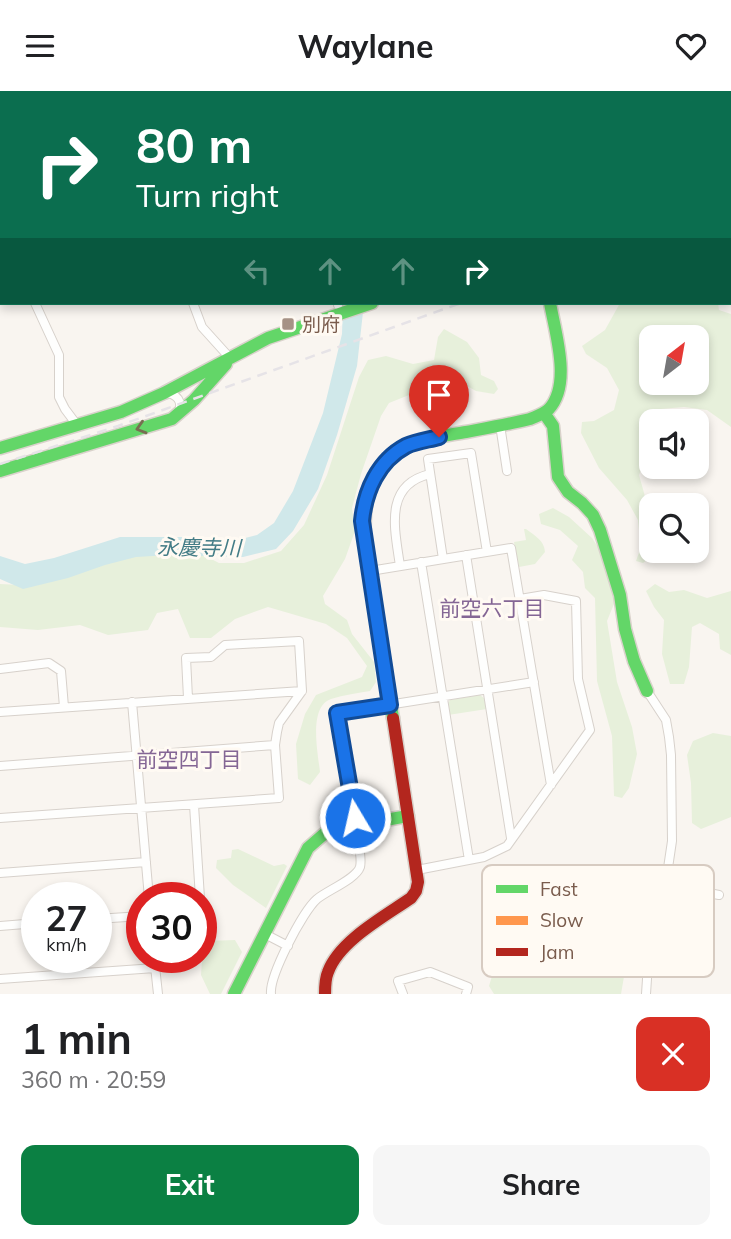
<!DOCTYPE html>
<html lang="en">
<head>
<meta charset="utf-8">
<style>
	:root { --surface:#fff; --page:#f6f6f6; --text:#202124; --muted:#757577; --accent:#0b8043 }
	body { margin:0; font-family:Mulish,"Noto Sans JP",sans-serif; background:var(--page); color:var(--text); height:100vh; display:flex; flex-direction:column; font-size:26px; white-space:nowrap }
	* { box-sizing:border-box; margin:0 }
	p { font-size:23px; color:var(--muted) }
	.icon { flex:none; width:38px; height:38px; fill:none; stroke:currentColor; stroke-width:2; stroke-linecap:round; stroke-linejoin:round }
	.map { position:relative; height:903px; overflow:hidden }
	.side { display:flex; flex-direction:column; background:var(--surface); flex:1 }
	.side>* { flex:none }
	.banner { position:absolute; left:0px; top:0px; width:732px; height:214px; box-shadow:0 4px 10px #0003; background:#0b6e4f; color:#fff; overflow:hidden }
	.needle { width:46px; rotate:31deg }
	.buttons { position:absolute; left:639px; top:234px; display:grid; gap:14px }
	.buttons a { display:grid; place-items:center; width:70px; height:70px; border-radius:14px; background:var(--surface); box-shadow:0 4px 10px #0003; font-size:35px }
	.speed { position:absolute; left:21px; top:791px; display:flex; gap:14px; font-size:35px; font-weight:700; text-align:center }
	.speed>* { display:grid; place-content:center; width:91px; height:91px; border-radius:50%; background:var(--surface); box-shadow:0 4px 10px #0003; line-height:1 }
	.speed small { font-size:18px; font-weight:400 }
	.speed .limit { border:10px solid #d22; background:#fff; color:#111 }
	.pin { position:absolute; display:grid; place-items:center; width:60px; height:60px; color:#fff; margin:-72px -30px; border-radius:50% 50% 50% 0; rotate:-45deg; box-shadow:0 0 7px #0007 }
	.pin .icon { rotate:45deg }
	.me { position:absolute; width:77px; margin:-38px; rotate:351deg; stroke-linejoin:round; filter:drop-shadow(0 0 5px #0008) }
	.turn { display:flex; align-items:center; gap:24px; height:147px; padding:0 21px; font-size:32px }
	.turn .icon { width:91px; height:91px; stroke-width:2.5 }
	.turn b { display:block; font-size:49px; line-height:60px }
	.lanes { display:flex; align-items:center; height:66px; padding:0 21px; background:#0003; justify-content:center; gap:35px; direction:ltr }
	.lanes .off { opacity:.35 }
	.round { display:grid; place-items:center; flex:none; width:74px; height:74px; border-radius:14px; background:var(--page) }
	.head { display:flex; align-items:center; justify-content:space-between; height:119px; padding:0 21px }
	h1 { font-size:42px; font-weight:700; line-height:52px }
	.cta { display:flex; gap:14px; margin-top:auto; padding:14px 21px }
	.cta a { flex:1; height:80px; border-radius:14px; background:var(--accent); color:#fff; font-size:28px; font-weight:700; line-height:80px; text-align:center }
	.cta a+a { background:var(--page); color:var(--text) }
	header { display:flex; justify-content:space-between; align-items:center; height:91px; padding:0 21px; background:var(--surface); font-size:32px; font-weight:700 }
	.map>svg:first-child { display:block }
</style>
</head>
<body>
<header><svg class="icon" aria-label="menu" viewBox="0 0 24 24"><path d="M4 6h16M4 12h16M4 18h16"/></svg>Waylane<svg class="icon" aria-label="heart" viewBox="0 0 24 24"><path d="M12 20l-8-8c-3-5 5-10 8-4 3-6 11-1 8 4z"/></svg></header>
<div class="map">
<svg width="731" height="903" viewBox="0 0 731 903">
	<rect width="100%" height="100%" fill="#f9f5f0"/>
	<!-- green -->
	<path fill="#e7f0db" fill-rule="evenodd" d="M620,212H718L719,219L731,223V336L707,319L684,316L661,318L645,336L642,355L645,369L639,384L651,427V460H658L643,472L636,470L641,456L638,429L627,409L599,377L581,342L582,331L594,330L614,319L619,299L607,277L586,263L582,255L605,239ZM651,247H696V292H651Z
		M444,238L467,251L479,267L481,284L494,290L498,298L494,303L476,300L447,284L435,281L409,304L389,312L381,325L361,383L352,417L355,440L345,468L323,505L325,513L347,529L352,543L374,571L376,591L370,600C358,602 344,604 331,608C308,616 318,662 320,681L310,694L298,688L296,653L305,623L316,604L362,586L367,575L347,547L326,533L268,516L235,528L211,547H190L178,518L157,522L148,539L108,544L80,534L38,539L0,536V493L20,494L180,452L219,472H244L281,460L304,434L327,384L359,286L368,269L386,265L413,273L434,269L438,246Z
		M553,417L569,426L592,447L602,462L616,508L607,530L617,591L632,636L637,663L629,697L622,707L614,705L612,645L597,590L595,507L585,497L583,481L572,469L578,455L560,439L541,433L539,423Z
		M524,438H526C535,445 544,449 545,461L535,473L519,476L514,451L526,449Z
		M655,493L669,501L684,499L707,507L731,500V564L720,558L719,543L700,532L692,536L689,576L684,593H670L662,563L664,529L654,516L646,500Z
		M480,604L485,608L487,618L448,624L447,614L450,609Z
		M713,642L731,645V726L701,738L692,732L691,692L687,664L693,650Z
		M238,758L274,775L284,773L287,775L266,817L233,794L216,777L217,769L231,767L232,759Z
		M599,843L619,856L626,874L621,903H494L489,895L495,875L509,872L535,873L562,850L579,849Z
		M235,849L242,861L221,903H210L201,884L203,853L207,850Z"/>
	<!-- water -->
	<path fill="#d0e8ea" d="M343,212H364L357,275L337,344L318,398L293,440L276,458L243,466L170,464L136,466L105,474L68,487L23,498L0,488V465L25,473L54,467L120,446H196L237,449L257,444L274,432L293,400L323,322L342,243Z"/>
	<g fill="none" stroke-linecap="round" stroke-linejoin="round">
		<defs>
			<path id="street" d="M115,0V2
				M279,2L282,0
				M531,2V0
				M0,158H2
				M35,212L59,264V306L65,318L77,334
				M193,212L202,236L230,267
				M338,214V212
				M164,302C177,302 184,311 178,323
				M500,334L507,380
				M466,464L511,747
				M443,468L428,368L471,362L487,461
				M421,471L469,769
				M400,475C395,439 383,394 430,383
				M370,480L511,457L551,694
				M0,578L49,572L61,580L64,616
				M132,611L149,807
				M0,621L302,600
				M0,675L275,654
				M194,714L200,807
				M0,727L279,707L275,654L277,641L279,632L302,600L299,550L225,554L211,566L186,567L188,607
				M417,779L484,766L507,755L590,639L578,588L576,510L544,504L520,508
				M0,782L146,771
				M625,783L663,793L719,804
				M201,819V821
				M96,828L142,825
				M0,835L37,832
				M263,842L288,855
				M154,866L158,903
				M0,888L155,877
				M271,903C269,885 303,820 317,808C328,799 356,788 360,776C362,768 359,757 358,749C352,707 344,664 337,622L534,591
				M403,903L398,890L430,881L468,896L466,903
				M646,903L650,842L653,826L668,777L672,750L671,664L669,646L666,629L647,600"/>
			<path id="fast" d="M210,0V2
				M544,322L553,335L558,386L568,401L582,412L593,424L600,439L620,504L625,538L634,570L647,600
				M0,357L121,321L164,302L268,247L372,212
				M0,380L172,328L194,309L226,273
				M393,627L365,446C362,406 374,369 413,353C429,346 449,344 466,341C487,337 509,333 530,328C537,325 544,323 549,318C572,293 555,241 550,212
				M234,903L308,757L324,743L340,737L408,725"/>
			<path id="slow" d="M730,72H731"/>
			<path id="jam" d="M325,903C325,895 325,888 328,881C339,850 385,825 411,807L416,800L418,791L393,627"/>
		</defs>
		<!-- street casing -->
		<use href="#street" stroke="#d7d1cb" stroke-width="10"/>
		<!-- fast casing -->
		<use href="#fast" stroke="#d9d2cb" stroke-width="15"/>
		<!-- slow casing -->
		<use href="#slow" stroke="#d9d2cb" stroke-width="15"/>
		<!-- jam casing -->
		<use href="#jam" stroke="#d9d2cb" stroke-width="15"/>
		<!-- street -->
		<use href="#street" stroke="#fefefd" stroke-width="8"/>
		<!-- fast -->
		<use href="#fast" stroke="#63d668" stroke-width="12"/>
		<!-- slow -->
		<use href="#slow" stroke="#ff974d" stroke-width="12"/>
		<!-- jam -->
		<use href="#jam" stroke="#b3261e" stroke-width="12"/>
		<!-- rail -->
		<path stroke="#e6e3e7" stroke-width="2.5" stroke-dasharray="10 7" stroke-linecap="butt" d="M730,100H731
			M0,373L118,335L461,212"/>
	</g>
	<!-- one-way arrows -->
	<defs><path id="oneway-chevron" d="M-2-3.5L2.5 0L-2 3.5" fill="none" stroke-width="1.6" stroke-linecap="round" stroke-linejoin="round" transform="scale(1.75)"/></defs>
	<use stroke="#776e51" href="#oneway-chevron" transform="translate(141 337) rotate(163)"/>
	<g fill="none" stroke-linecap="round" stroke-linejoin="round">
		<defs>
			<path id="route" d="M355,727L337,622L390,614L362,430C365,400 378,370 406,355C417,350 428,349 439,346"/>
		</defs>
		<!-- route casing -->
		<use href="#route" stroke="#114b97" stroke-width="18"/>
		<!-- route -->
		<use href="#route" stroke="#1a73e8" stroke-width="12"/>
	</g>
	<!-- markers -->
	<rect fill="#a69286" stroke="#fffaf3" stroke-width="2.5" x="281" y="226" width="14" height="14" rx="3.5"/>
	<g text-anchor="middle" stroke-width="6" stroke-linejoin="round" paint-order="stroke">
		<!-- poi labels -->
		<g font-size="19" fill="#7a5c4d" stroke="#fffaf3" text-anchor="start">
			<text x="302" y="240">別府</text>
		</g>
		<!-- water labels -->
		<g font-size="21" font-style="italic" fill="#437c86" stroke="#fffaf3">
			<text transform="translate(199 457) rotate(1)" y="7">永慶寺川</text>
		</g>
		<!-- neighbourhood labels -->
		<g font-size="21" fill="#846695" stroke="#fffaf3">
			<text x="492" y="525">前空六丁目</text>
			<text x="189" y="676">前空四丁目</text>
		</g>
	</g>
	<!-- legend -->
	<rect x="482" y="774" width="232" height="112" rx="10" fill="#fffaf3" stroke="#d7cbc1" stroke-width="2"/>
	<rect x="496" y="794" width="32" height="8" fill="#63d668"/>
	<rect x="496" y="825" width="32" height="9" fill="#ff974d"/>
	<rect x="496" y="857" width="32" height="8" fill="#b3261e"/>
	<g font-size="19" fill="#7a5c4d">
		<text x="540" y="805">Fast</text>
		<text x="540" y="836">Slow</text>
		<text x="540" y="868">Jam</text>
	</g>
</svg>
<div class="buttons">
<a><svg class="needle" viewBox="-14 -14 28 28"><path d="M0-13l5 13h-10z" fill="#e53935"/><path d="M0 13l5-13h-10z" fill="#757577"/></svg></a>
<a><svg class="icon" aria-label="sound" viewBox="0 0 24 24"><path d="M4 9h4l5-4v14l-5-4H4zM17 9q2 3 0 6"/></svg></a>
<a><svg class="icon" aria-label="search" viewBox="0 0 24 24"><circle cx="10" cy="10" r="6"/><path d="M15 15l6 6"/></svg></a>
</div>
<div class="speed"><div>27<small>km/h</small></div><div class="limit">30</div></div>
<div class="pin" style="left:439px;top:346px;background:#d93025"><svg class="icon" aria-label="arrive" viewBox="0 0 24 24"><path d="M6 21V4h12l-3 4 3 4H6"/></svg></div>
<svg class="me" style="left:355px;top:727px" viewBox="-20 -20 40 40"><circle r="17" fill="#1a73e8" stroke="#fff" stroke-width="3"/><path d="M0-11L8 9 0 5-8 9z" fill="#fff"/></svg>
<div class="banner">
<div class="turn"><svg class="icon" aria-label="right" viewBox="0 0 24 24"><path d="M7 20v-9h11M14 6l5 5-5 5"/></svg><div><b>80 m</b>Turn right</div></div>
<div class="lanes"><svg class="icon off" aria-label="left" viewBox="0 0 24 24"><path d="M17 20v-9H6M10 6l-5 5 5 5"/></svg><svg class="icon off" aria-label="ahead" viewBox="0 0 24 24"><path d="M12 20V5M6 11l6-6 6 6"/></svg><svg class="icon off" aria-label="ahead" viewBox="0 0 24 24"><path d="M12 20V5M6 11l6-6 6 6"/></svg><svg class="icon" aria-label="right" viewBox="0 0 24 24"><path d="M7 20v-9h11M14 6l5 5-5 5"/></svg></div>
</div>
</div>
<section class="side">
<div class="head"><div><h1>1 min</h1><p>360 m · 20:59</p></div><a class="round" style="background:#d93025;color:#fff"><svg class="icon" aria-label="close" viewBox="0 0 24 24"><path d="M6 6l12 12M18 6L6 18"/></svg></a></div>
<div class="cta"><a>Exit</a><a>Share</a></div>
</section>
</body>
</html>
